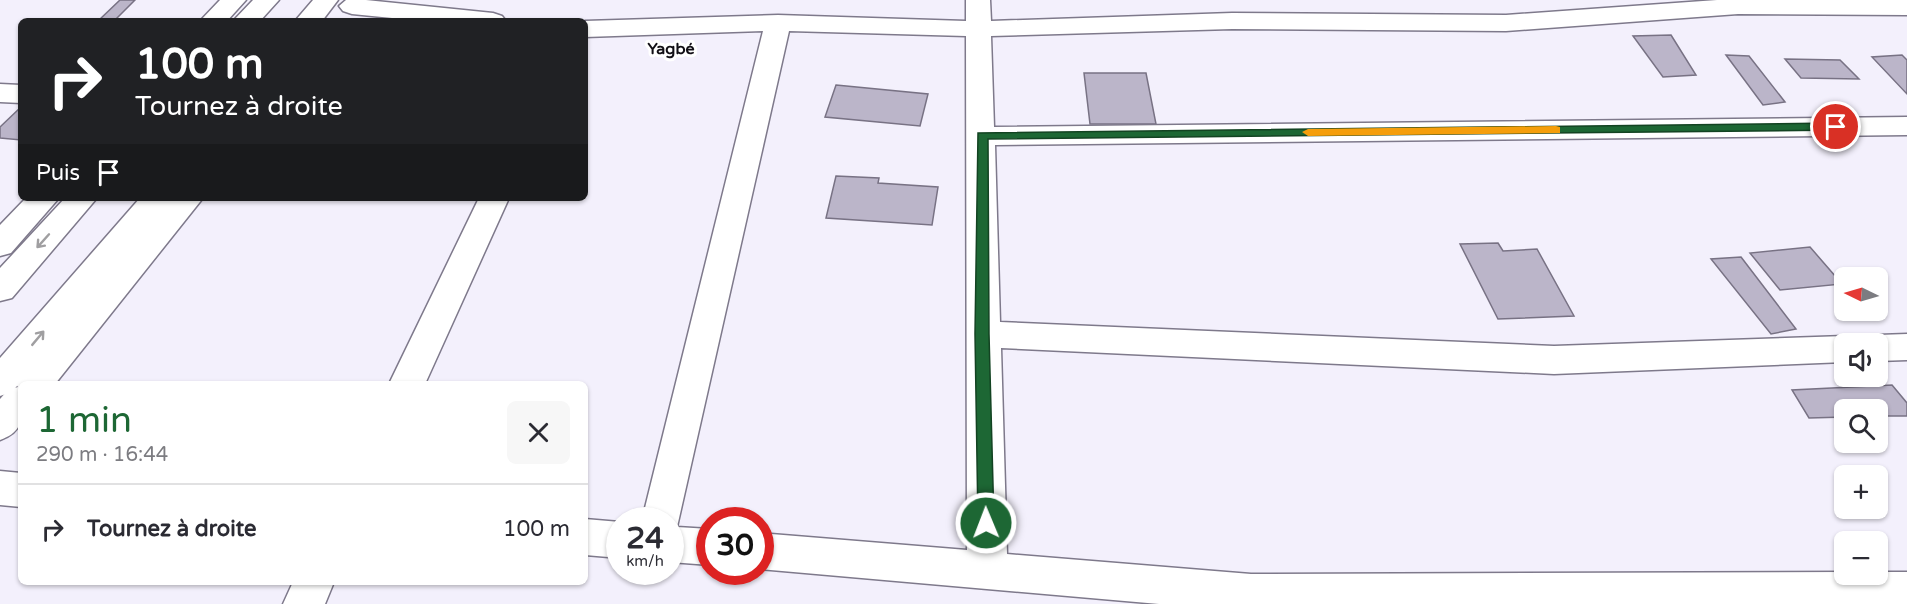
<!DOCTYPE html>
<html lang="fr">
<head>
<meta charset="utf-8">
<style>
	:root { --surface:#fff; --page:#f7f7f7; --text:#2b2b33; --muted:#7c7c81; --line:#e1e1e2; --accent:#1d6734 }
	body { margin:0; font-family:"Varela Round",sans-serif; background:var(--page); color:var(--text); height:100vh; display:flex; flex-direction:column; font-size:22px; white-space:nowrap }
	* { box-sizing:border-box; margin:0 }
	p { font-size:20px; color:var(--muted) }
	.icon { flex:none; width:33px; height:33px; fill:none; stroke:currentColor; stroke-width:2; stroke-linecap:round; stroke-linejoin:round }
	.map { position:relative; flex:1; overflow:hidden }
	.side { position:absolute; left:18px; top:381px; width:570px; height:204px; display:flex; flex-direction:column; background:var(--surface); border-radius:9px; box-shadow:0 2px 4px #0004 }
	.side>* { flex:none }
	.banner { position:absolute; left:18px; top:18px; width:570px; height:183px; border-radius:9px; box-shadow:0 2px 4px #0004; background:#202124; color:#fff; overflow:hidden }
	.needle { width:39px; rotate:275deg }
	.tools { position:absolute; left:1834px; top:267px; display:grid; gap:12px }
	.tools a { display:grid; place-items:center; width:54px; height:54px; border-radius:9px; background:var(--surface); box-shadow:0 2px 4px #0004; font-size:30px }
	.speed { position:absolute; left:606px; top:507px; display:flex; gap:12px; font-size:30px; font-weight:700; text-align:center }
	.speed>* { display:grid; place-content:center; width:78px; height:78px; border-radius:50%; background:var(--surface); box-shadow:0 2px 4px #0004; line-height:1 }
	.speed small { font-size:15px; font-weight:400 }
	.speed .limit { border:9px solid #d22; background:#fff; color:#111 }
	.pin { position:absolute; display:grid; place-items:center; width:51px; height:51px; color:#fff; margin:-26px; border:3px solid #fff; border-radius:50%; box-shadow:0 2px 6px #0007 }
	.me { position:absolute; width:66px; margin:-33px; rotate:359deg; stroke-linejoin:round; filter:drop-shadow(0 0 4px #0008) }
	.turn { display:flex; align-items:center; gap:21px; height:126px; padding:0 18px; font-size:27px }
	.turn .icon { width:78px; height:78px; stroke-width:2.5 }
	.turn b { display:block; font-size:42px; line-height:51px }
	.then { display:flex; align-items:center; height:57px; padding:0 18px; background:#0003; gap:12px; font-size:22px }
	.round { display:grid; place-items:center; flex:none; width:63px; height:63px; border-radius:9px; background:var(--page) }
	.overview { display:flex; align-items:center; justify-content:space-between; height:102px; padding:0 18px }
	h1 { font-size:36px; font-weight:600; line-height:45px; color:var(--accent) }
	ul { padding:0; list-style:none }
	li { display:flex; align-items:center; gap:18px; height:90px; padding:0 18px; border-top:2px solid var(--line) }
	li div { flex:1 }
	li b { display:block; font-size:22px }
	li em { font-style:normal }
	.map>svg:first-child { display:block }
</style>
</head>
<body>
<div class="map">
<svg width="1907" height="604" viewBox="0 0 1907 604">
	<rect width="100%" height="100%" fill="#f3f0fc"/>
	<!-- building -->
	<path fill="#bbb5c9" stroke="#787284" stroke-width="1.5" d="M120,0H135L114,21H98Z
		M1671,35L1696,75L1663,77L1633,36Z
		M1726,55L1749,56L1785,102L1763,105Z
		M1902,55L1907,60V94L1872,57Z
		M1785,59L1840,60L1859,79L1801,78Z
		M1084,73H1146L1156,124H1090Z
		M836,85L928,94L920,126L825,117Z
		M21,107V140L0,138V127Z
		M836,176L879,178L878,183L938,187L932,225L826,218Z
		M1498,243L1503,251L1537,249L1574,316L1498,319L1460,244Z
		M1810,247L1842,284L1780,290L1750,253Z
		M1741,257L1796,329L1771,334L1711,259Z
		M1892,385L1907,403V416H1878V410H1845V417L1809,418L1792,390Z"/>
	<g fill="none" stroke-linecap="round" stroke-linejoin="round">
		<defs>
			<path id="minor" d="M220,0H246L227,21H200Z
				M346,0H366L493,13L502,16L506,21H422L352,14L343,11L339,6Z
				M966,0H990L991,21L1232,13L1506,15L1717,0H1907V15L1738,14L1506,31L1232,29L991,36L994,127L1907,117V135L995,145L1000,322L1554,346L1845,336L1857,340L1859,344H1845V362L1554,374L1001,348L1007,554L1251,574L1845,572V574H1878V572H1907V604H1159L760,569V533L967,550L966,36L789,31L677,527L710,529V565L670,562V520H642L763,31L585,37V21L778,15L966,21Z
				M0,84L21,85V103L0,102Z
				M26,198H59L11,253L0,256V225Z
				M171,198H203L55,384H21C21,410 29,430 0,440V399L8,390L18,387L16,384L22,374Z
				M479,198H509L425,384H389Z
				M1907,334V360L1878,361V344H1863L1866,339L1878,335Z
				M0,471L21,473V507L0,505Z
				M585,519L620,522V558L585,555Z
				M293,582H334L325,604H283Z"/>
			<path id="tertiary" d="M253,0H279L260,21H233Z
				M313,0H338L322,21H295Z
				M65,198H97L12,298L0,301V268Z
				M140,198H172L12,392L0,396V358Z"/>
		</defs>
		<!-- minor casing -->
		<use href="#minor" stroke="#7e798b" stroke-width="3"/>
		<!-- tertiary casing -->
		<use href="#tertiary" stroke="#7e798b" stroke-width="3"/>
		<!-- minor -->
		<use href="#minor" fill="#fff" fill-rule="evenodd"/>
		<!-- tertiary -->
		<use href="#tertiary" fill="#fff" fill-rule="evenodd"/>
	</g>
	<!-- one-way arrows -->
	<defs><path id="oneway-shaft" d="M-6 0H5M1.5-3L5.5 0L1.5 3" fill="none" stroke-width="1.6" stroke-linecap="round" stroke-linejoin="round" transform="scale(1.5)"/></defs>
	<g stroke="#a09fa1">
		<use href="#oneway-shaft" transform="translate(43 241) rotate(132)"/>
		<use href="#oneway-shaft" transform="translate(38 338) rotate(-50)"/>
	</g>
	<!-- route -->
	<path fill="#1d6734" stroke="#134322" stroke-width="1.5" d="M1836,123L1842,127L1840,130L988,139L989,334L994,523L991,528L986,530L980,528L978,523L975,334L978,133Z"/>
	<!-- slow -->
	<path fill="#f59e0b" d="M1556,126L1560,127V133L1308,136L1302,132L1308,129Z"/>
	<g text-anchor="middle" stroke-width="6" stroke-linejoin="round" paint-order="stroke">
		<!-- far-neighbourhood labels -->
		<g font-size="16" font-weight="bold" fill="#110f15" stroke="#fff">
			<text x="671" y="54">Yagbé</text>
		</g>
	</g>
</svg>
<div class="tools">
<a><svg class="needle" viewBox="-14 -14 28 28"><path d="M0-13l5 13h-10z" fill="#e53935"/><path d="M0 13l5-13h-10z" fill="#7c7c81"/></svg></a>
<a><svg class="icon" aria-label="sound" viewBox="0 0 24 24"><path d="M4 9h4l5-4v14l-5-4H4zM17 9q2 3 0 6"/></svg></a>
<a><svg class="icon" aria-label="search" viewBox="0 0 24 24"><circle cx="10" cy="10" r="6"/><path d="M15 15l6 6"/></svg></a>
<a>+</a>
<a>−</a>
</div>
<div class="speed"><div>24<small>km/h</small></div><div class="limit">30</div></div>
<div class="pin" style="left:1836px;top:127px;background:#d93025"><svg class="icon" aria-label="arrive" viewBox="0 0 24 24"><path d="M6 21V4h12l-3 4 3 4H6"/></svg></div>
<svg class="me" style="left:986px;top:523px" viewBox="-20 -20 40 40"><circle r="17" fill="#1d6734" stroke="#fff" stroke-width="3"/><path d="M0-11L8 9 0 5-8 9z" fill="#fff"/></svg>
<div class="banner">
<div class="turn"><svg class="icon" aria-label="right" viewBox="0 0 24 24"><path d="M7 20v-9h11M14 6l5 5-5 5"/></svg><div><b>100 m</b>Tournez à droite</div></div>
<div class="then">Puis<svg class="icon" aria-label="arrive" viewBox="0 0 24 24"><path d="M6 21V4h12l-3 4 3 4H6"/></svg></div>
</div>
<section class="side">
<div class="overview"><div><h1>1 min</h1><p>290 m · 16:44</p></div><a class="round"><svg class="icon" aria-label="close" viewBox="0 0 24 24"><path d="M6 6l12 12M18 6L6 18"/></svg></a></div>
<ul>
<li><svg class="icon" aria-label="right" viewBox="0 0 24 24"><path d="M7 20v-9h11M14 6l5 5-5 5"/></svg><div><b>Tournez à droite</b></div><em>100 m</em></li>
</ul>
</section>
</div>
</body>
</html>
